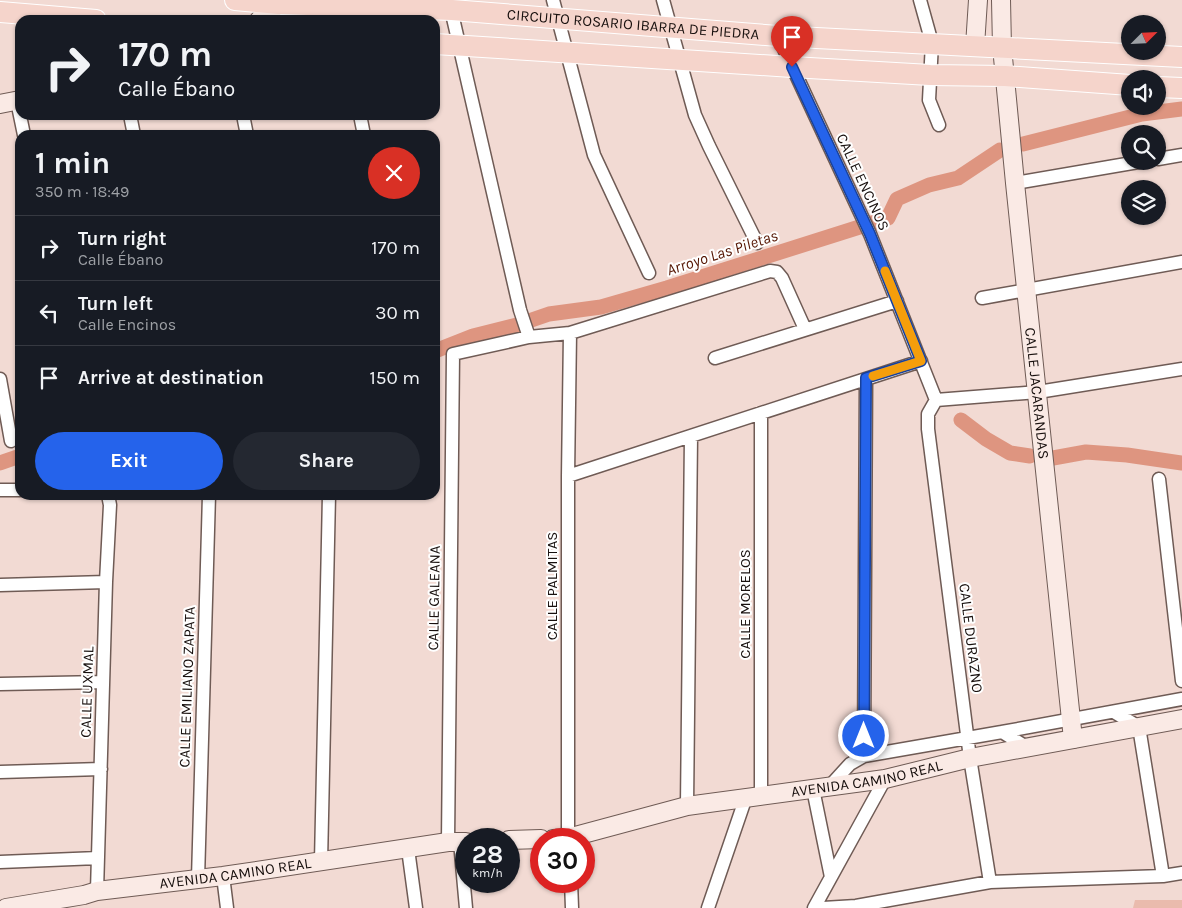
<!DOCTYPE html>
<html lang="en">
<head>
<meta charset="utf-8">
<style>
	:root { --surface:#171b24; --page:#242831; --text:#f1f3f6; --muted:#9ea1a6; --line:#363941; --accent:#2563eb }
	body { margin:0; font-family:Karla,sans-serif; background:var(--page); color:var(--text); height:100vh; display:flex; flex-direction:column; font-size:19px; white-space:nowrap }
	* { box-sizing:border-box; margin:0 }
	p { font-size:16px; color:var(--muted) }
	.icon { flex:none; width:28px; height:28px; fill:none; stroke:currentColor; stroke-width:2; stroke-linecap:round; stroke-linejoin:round }
	.map { position:relative; flex:1; overflow:hidden }
	.sheet { position:absolute; left:15px; top:130px; width:425px; height:370px; display:flex; flex-direction:column; background:var(--surface); border-radius:15px; box-shadow:0 1px 4px #0004 }
	.sheet>* { flex:none }
	.guide { position:absolute; left:15px; top:15px; width:425px; height:105px; border-radius:15px; box-shadow:0 1px 4px #0004; background:#171b24; color:var(--text); overflow:hidden }
	.needle { width:32px; rotate:66deg }
	.buttons { position:absolute; left:1121px; top:15px; display:grid; gap:10px }
	.buttons a { display:grid; place-items:center; width:45px; height:45px; border-radius:50%; background:var(--surface); box-shadow:0 1px 4px #0004; font-size:25px }
	.speed { position:absolute; left:455px; top:828px; display:flex; gap:10px; font-size:25px; font-weight:700; text-align:center }
	.speed>* { display:grid; place-content:center; width:65px; height:65px; border-radius:50%; background:var(--surface); box-shadow:0 1px 4px #0004; line-height:1 }
	.speed small { font-size:12px; font-weight:400 }
	.speed .limit { border:8px solid #d22; background:#fff; color:#111 }
	.pin { position:absolute; display:grid; place-items:center; width:42px; height:42px; color:#fff; margin:-51px -21px; border-radius:50% 50% 50% 0; rotate:-45deg; box-shadow:0 0 5px #0007 }
	.pin .icon { rotate:45deg }
	.me { position:absolute; width:55px; margin:-28px; rotate:0deg; stroke-linejoin:round; filter:drop-shadow(0 0 4px #0008) }
	.turn { display:flex; align-items:center; gap:18px; height:105px; padding:0 20px; font-size:22px }
	.turn .icon { width:65px; height:65px; stroke-width:2.5 }
	.turn b { display:block; font-size:35px; line-height:42px }
	.round { display:grid; place-items:center; flex:none; width:52px; height:52px; border-radius:26px; background:var(--page) }
	.headline { display:flex; align-items:center; justify-content:space-between; height:85px; padding:0 20px }
	h1 { font-size:30px; font-weight:700; line-height:38px }
	.primary-button { display:flex; gap:10px; margin-top:auto; padding:10px 20px }
	.primary-button a { flex:1; height:58px; border-radius:30px; background:var(--accent); color:#fff; font-size:20px; font-weight:700; line-height:58px; text-align:center }
	.primary-button a+a { background:var(--page); color:var(--text) }
	ul { padding:0; list-style:none }
	li { display:flex; align-items:center; gap:15px; height:65px; padding:0 20px; border-top:1px solid var(--line) }
	li div { flex:1 }
	li b { display:block; font-size:19px }
	li em { font-style:normal }
	.map>svg:first-child { display:block }
</style>
</head>
<body>
<div class="map">
<svg width="1182" height="908" viewBox="0 0 1182 908">
	<rect width="100%" height="100%" fill="#f2dad3"/>
	<!-- green -->
	<path fill="#eabbad" d="M1135,900H1182V908H1133Z"/>
	<g fill="none" stroke-linecap="round" stroke-linejoin="round">
		<!-- canal -->
		<path stroke="#de9580" stroke-width="15" d="M1023,144L1142,114L1182,109
			M435,351L473,336L517,325L549,314L601,307L667,288L888,218L897,199L929,185L958,178L1000,150
			M961,420L986,439L1010,453L1030,456
			M1053,458L1086,452L1127,455L1182,463
			M0,463L20,456"/>
		<defs>
			<path id="street" d="M553,0L594,155L649,273
				M663,0L695,115L709,146L757,243
				M920,0L932,43L929,100L939,125
				M450,5L520,310L529,337
				M340,20L337,5L342,2
				M778,36L870,234L936,400
				M17,101L24,135
				M130,115L134,135
				M243,115L247,135
				M360,115L364,135
				M1158,159L1182,155
				M1015,183L1144,161
				M982,298L1182,262
				M715,358L897,301
				M0,379L11,441
				M936,400L928,414V429L970,758L990,882
				M936,400L1038,392L1182,369
				M761,413V795
				M568,476L921,361
				M1159,479L1182,681
				M0,490H20
				M0,585L106,582
				M0,684L103,682
				M1114,712L1139,727L1163,876L1182,873
				M1002,732L1182,699
				M864,756L866,379
				M0,772L101,769
				M829,787L850,764L864,756L1002,732L1028,748
				M813,789L831,877
				M687,806L691,436
				M568,839V476L570,333
				M448,842L453,354L529,337L570,333L770,271L777,272L782,278L805,329
				M460,842L466,908
				M408,849L416,908
				M0,862L98,858
				M321,862L329,495
				M223,876L227,908
				M198,879L209,495
				M571,881L572,908
				M97,891L106,582L110,505L108,495
				M708,908L746,797
				M814,908L885,779
				M823,908L856,906L990,882L1163,876"/>
			<g id="secondary">
				<path id="s1" d="M1001,0L1002,47L1015,183L1073,739"/>
				<path d="M259,20L279,4"/>
				<path d="M975,46L978,0"/>
				<path d="M0,104L20,100"/>
				<path id="s2" d="M553,839L568,838L687,806L885,779L970,758L1182,719"/>
				<path d="M509,840L541,839"/>
				<path id="s3" d="M6,908L84,895L97,891L223,876L448,842H466"/>
			</g>
			<g id="primary">
				<path id="s4" d="M235,0L279,4L452,10L778,36L1182,57"/>
				<path d="M0,12L96,20"/>
				<path d="M435,44L792,67L930,75L1005,76L1130,85"/>
				<path d="M1158,87L1182,88"/>
			</g>
		</defs>
		<!-- street casing -->
		<use href="#street" stroke="#6f5b55" stroke-width="15"/>
		<!-- secondary casing -->
		<use href="#secondary" stroke="#6f5b55" stroke-width="20"/>
		<!-- primary casing -->
		<use href="#primary" stroke="#fff" stroke-width="22"/>
		<!-- street -->
		<use href="#street" stroke="#fff" stroke-width="12"/>
		<!-- secondary -->
		<use href="#secondary" stroke="#faeae5" stroke-width="18"/>
		<!-- primary -->
		<use href="#primary" stroke="#f5d4cb" stroke-width="20"/>
	</g>
	<g fill="none" stroke-linecap="round" stroke-linejoin="round">
		<defs>
			<path id="route" d="M792,67L870,234L921,361L866,378L864,736"/>
		</defs>
		<!-- route casing -->
		<use href="#route" stroke="#184099" stroke-width="12"/>
		<!-- route -->
		<use href="#route" stroke="#2563eb" stroke-width="9"/>
		<!-- slow -->
		<path stroke="#f59e0b" stroke-width="9" d="M873,376L921,361L885,271"/>
	</g>
	<g text-anchor="middle" stroke-width="4" stroke-linejoin="round" paint-order="stroke">
		<!-- street labels -->
		<g font-size="15" fill="#18100e" stroke="#fff">
			<text dy="5" stroke="none"><textPath href="#s4" startOffset="399">CIRCUITO ROSARIO IBARRA DE PIEDRA</textPath></text>
			<text transform="translate(863 182) rotate(65)" y="5">CALLE ENCINOS</text>
			<text dy="5" stroke="none"><textPath href="#s1" startOffset="395">CALLE JACARANDAS</textPath></text>
			<text transform="translate(552 586) rotate(-90)" y="5">CALLE PALMITAS</text>
			<text transform="translate(434 598) rotate(-89)" y="5">CALLE GALEANA</text>
			<text transform="translate(745 604) rotate(-90)" y="5">CALLE MORELOS</text>
			<text transform="translate(971 638) rotate(83)" y="5">CALLE DURAZNO</text>
			<text transform="translate(187 687) rotate(-88)" y="5">CALLE EMILIANO ZAPATA</text>
			<text transform="translate(87 692) rotate(-88)" y="5">CALLE UXMAL</text>
			<text dy="5" stroke="none"><textPath href="#s2" startOffset="320">AVENIDA CAMINO REAL</textPath></text>
			<text dy="5" stroke="none"><textPath href="#s3" startOffset="232">AVENIDA CAMINO REAL</textPath></text>
		</g>
		<!-- water labels -->
		<g font-size="16" font-style="italic" fill="#551502" stroke="#fff">
			<text transform="translate(722 252) rotate(-18)" y="6">Arroyo Las Piletas</text>
		</g>
	</g>
</svg>
<div class="buttons">
<a><svg class="needle" viewBox="-14 -14 28 28"><path d="M0-13l5 13h-10z" fill="#e53935"/><path d="M0 13l5-13h-10z" fill="#9ea1a6"/></svg></a>
<a><svg class="icon" aria-label="sound" viewBox="0 0 24 24"><path d="M4 9h4l5-4v14l-5-4H4zM17 9q2 3 0 6"/></svg></a>
<a><svg class="icon" aria-label="search" viewBox="0 0 24 24"><circle cx="10" cy="10" r="6"/><path d="M15 15l6 6"/></svg></a>
<a><svg class="icon" aria-label="layers" viewBox="0 0 24 24"><path d="M12 4l9 5-9 5-9-5zM3 14l9 5 9-5"/></svg></a>
</div>
<div class="speed"><div>28<small>km/h</small></div><div class="limit">30</div></div>
<div class="pin" style="left:792px;top:67px;background:#d93025"><svg class="icon" aria-label="arrive" viewBox="0 0 24 24"><path d="M6 21V4h12l-3 4 3 4H6"/></svg></div>
<svg class="me" style="left:864px;top:736px" viewBox="-20 -20 40 40"><circle r="17" fill="#2563eb" stroke="#fff" stroke-width="3"/><path d="M0-11L8 9 0 5-8 9z" fill="#fff"/></svg>
<div class="guide">
<div class="turn"><svg class="icon" aria-label="right" viewBox="0 0 24 24"><path d="M7 20v-9h11M14 6l5 5-5 5"/></svg><div><b>170 m</b>Calle Ébano</div></div>
</div>
<section class="sheet">
<div class="headline"><div><h1>1 min</h1><p>350 m · 18:49</p></div><a class="round" style="background:#d93025;color:#fff"><svg class="icon" aria-label="close" viewBox="0 0 24 24"><path d="M6 6l12 12M18 6L6 18"/></svg></a></div>
<ul>
<li><svg class="icon" aria-label="right" viewBox="0 0 24 24"><path d="M7 20v-9h11M14 6l5 5-5 5"/></svg><div><b>Turn right</b><p>Calle Ébano</p></div><em>170 m</em></li>
<li><svg class="icon" aria-label="left" viewBox="0 0 24 24"><path d="M17 20v-9H6M10 6l-5 5 5 5"/></svg><div><b>Turn left</b><p>Calle Encinos</p></div><em>30 m</em></li>
<li><svg class="icon" aria-label="arrive" viewBox="0 0 24 24"><path d="M6 21V4h12l-3 4 3 4H6"/></svg><div><b>Arrive at destination</b></div><em>150 m</em></li>
</ul>
<div class="primary-button"><a>Exit</a><a>Share</a></div>
</section>
</div>
</body>
</html>
